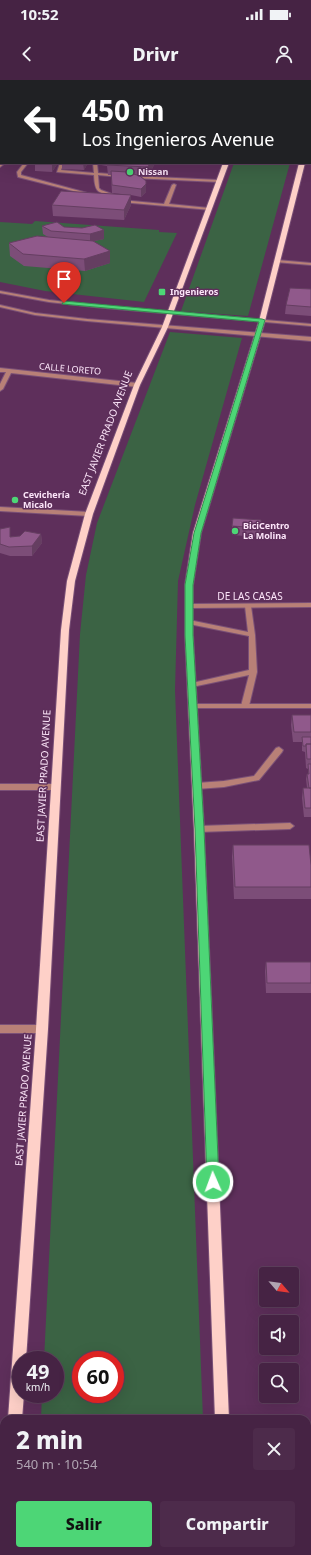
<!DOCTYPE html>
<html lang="es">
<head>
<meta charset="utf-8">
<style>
	:root { --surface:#462344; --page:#4d2b4b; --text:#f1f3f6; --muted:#b0a4b2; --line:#5e405d; --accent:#4dd676 }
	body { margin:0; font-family:"Noto Sans",sans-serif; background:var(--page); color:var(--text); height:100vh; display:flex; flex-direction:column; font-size:15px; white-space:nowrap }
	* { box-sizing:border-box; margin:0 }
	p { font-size:13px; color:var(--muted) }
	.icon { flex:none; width:22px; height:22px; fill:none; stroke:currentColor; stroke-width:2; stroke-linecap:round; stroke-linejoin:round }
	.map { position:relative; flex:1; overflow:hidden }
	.panel { position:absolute; left:0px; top:1335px; width:311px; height:140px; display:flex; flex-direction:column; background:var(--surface); border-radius:12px 12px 0 0; box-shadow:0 4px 16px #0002,0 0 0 1px var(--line) }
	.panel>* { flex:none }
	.guide { position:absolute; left:0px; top:0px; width:311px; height:84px; box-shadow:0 4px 16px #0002,0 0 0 1px var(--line); background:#202124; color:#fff; overflow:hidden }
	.needle { width:26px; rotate:118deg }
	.controls { position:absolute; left:259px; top:1187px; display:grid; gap:8px }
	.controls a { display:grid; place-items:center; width:40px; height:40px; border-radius:4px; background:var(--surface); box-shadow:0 4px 16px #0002,0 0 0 1px var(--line); font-size:20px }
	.speed { position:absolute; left:12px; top:1271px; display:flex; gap:8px; font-size:20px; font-weight:700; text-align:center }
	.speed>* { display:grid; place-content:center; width:52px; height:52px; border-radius:50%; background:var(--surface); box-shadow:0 4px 16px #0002,0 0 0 1px var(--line); line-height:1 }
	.speed small { font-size:10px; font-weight:400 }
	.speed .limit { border:6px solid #d22; background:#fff; color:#111 }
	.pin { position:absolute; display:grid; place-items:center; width:34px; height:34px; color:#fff; margin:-41px -17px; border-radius:50% 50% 50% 0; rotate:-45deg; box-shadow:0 0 4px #0007 }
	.pin .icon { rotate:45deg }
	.me { position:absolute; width:44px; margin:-22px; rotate:358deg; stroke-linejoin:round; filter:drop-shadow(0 0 3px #0008) }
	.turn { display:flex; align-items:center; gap:14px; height:84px; padding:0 16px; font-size:18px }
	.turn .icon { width:52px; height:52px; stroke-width:2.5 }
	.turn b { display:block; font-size:28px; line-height:34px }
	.round { display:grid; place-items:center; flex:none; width:42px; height:42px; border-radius:4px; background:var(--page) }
	.overview { display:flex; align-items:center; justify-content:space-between; height:68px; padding:0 16px }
	h1 { font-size:24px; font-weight:800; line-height:30px }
	.action { display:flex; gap:8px; margin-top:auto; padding:8px 16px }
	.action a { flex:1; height:46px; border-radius:4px; background:var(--accent); color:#111; font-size:16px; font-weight:800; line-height:46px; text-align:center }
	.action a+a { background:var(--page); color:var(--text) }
	.status { display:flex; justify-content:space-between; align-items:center; height:28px; padding:0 20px; background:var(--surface); direction:ltr }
	.status svg { height:11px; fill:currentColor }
	header { display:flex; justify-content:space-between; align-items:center; height:52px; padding:0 16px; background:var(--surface); font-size:18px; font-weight:800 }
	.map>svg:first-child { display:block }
</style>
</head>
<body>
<div class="status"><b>10:52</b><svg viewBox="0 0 49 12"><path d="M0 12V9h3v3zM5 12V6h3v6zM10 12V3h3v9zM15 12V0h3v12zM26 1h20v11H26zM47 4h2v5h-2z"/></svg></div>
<header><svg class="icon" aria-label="back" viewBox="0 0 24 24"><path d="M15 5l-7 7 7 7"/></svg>Drivr<svg class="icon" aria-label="person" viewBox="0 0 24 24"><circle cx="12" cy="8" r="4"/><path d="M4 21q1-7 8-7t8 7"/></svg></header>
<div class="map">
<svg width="311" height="1475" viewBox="0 0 311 1475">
	<rect width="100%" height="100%" fill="#5e2f5b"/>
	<!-- green -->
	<path fill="#3b6344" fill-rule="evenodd" d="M234,83H290L248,236L181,231Z
		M35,141L159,150V152L177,153L144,222L45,211L0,202V142L32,144Z
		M170,252L242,258L195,425L178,501L175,610L203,1339H41L42,1314H55V1280H44L80,554L86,495L97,443ZM81,1280H115V1314H81Z
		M34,1471H208V1475H34Z"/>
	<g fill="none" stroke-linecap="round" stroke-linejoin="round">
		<defs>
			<path id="service" d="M146,0H169L171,1H148Z
				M224,0H228L223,1Z
				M24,83H28L21,92V95L91,114L89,115L18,97L17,92Z
				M60,83H64L61,90L94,93L93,83H97L98,93L122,95L121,97L98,95L99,108L101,110L117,116L115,117C98,112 95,114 94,95L57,92Z
				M133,96L219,100L221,101L219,102L132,98Z
				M174,104L176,105L169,124L209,128H211V130L121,122L119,121L121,120L164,124L172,105Z
				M248,524L251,526L255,555L257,592L249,626L245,628L241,626L249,595L192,607L188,605L192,603L249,590V556L189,544L186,542L189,540L248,552L245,526Z
				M279,667L283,670L282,672L259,700L224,707L197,709L193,706L197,703L224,701L254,696L276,668Z
				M290,743L294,746L290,749L199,752L195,749L199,746Z
				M0,945H42L45,946L47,949L45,952L42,953H0Z"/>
			<path id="minor" d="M0,0H14L16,1H1Z
				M310,17H311V19H310Z
				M0,33H1V35H0Z
				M1,83H5L0,87V84Z
				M277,180L311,183V185L275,182V181Z
				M0,288L137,303L140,305L137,307L11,293L3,309L0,311V304L6,292H0Z
				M0,427L89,432L92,434L89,436L0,431Z
				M311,523V527L189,528L186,526L189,524Z
				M190,624H311V628H190L189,626Z
				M0,704H56L60,707L56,710H0Z"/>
			<path id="tertiary" d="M0,211L49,220L94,225L311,244V246L94,227L49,222L0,213Z
				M0,225L35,233L87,239L311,257V261L87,241L35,235L0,227Z"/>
			<path id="primary" d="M263,0H270L271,1H264Z
				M310,2H311V4H310Z
				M223,83H229L168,247L140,305L93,434L75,501L69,550L48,949L26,1280H21V1314H24L22,1339H8L36,949L61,550L67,501L85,434L134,305L162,247Z
				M299,83H305L265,241L201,453L193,505V555L204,749L229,1339H215L194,749L185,555V505L193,453L259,241Z
				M4,1464V1471H14L13,1475H0V1467Z
				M219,1471H235V1475H219Z"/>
		</defs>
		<!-- service casing -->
		<use href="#service" stroke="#7a5077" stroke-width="2"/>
		<!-- minor casing -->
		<use href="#minor" stroke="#7a5077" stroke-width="2"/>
		<!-- tertiary casing -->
		<use href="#tertiary" stroke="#7a5077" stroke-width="2"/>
		<!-- primary casing -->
		<use href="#primary" stroke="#7a5077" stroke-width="2"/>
		<!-- service -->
		<use href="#service" fill="#b88077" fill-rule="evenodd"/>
		<!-- minor -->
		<use href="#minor" fill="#b88077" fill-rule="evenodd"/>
		<!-- tertiary -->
		<use href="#tertiary" fill="#b88077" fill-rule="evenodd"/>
		<!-- primary -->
		<use href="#primary" fill="#fed0c8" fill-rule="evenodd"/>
	</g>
	<!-- wall -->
	<path fill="#7c4d78" d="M35,83H58L52,92L35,91Z
		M62,83H88L84,90L62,89Z
		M101,83H155L148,97H142L146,112L141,117L131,115V125L124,140L53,136L52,125L129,115L112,113L111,95H108L107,86L101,85Z
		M42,146L64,147L104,150V159L94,161L110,183L85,191L24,186L10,176L9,163L48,157L43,154Z
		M311,209V236L285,234L286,225Z
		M261,440L260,457L232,455V446Z
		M0,449L11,457L41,454L42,463L32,476H10L0,473Z
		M292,635H311V737H304L302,718L303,708H307L306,699L307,694H308V689L306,688L305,672L302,671V662H293L291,645Z
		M233,765L311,785V819H234L232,777Z
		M266,882H311V913H266L265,891Z
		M278,1471H307L311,1475H279Z"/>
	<!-- shaded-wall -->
	<path fill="#653e61" d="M52,83H58L52,92Z
		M83,83H88L84,90Z
		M150,83H155L148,97V87Z
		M146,104V112L141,117V109Z
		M131,115V125L124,140V130Z
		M104,150V159L90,162V154Z
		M110,171V183L85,191L84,179Z
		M41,454L42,463L32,476V466Z"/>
	<!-- building -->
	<path fill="#90598b" stroke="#653e61" d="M108,83H150L148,87L107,85Z
		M111,91L127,92L140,96L146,101V104L141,109L112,105Z
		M61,111L131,115L124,130L52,125Z
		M57,142L64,147L82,148L95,145L104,150L90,154L51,151L42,146Z
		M37,156L93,161L110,171L84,179L23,174L9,163Z
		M290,208L311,209V227L286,225Z
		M233,438L261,440V448L232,446Z
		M10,447V457L20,456L25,451L41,454L32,466L9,467L0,464V449Z
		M292,635H311V652H294Z
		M302,657H311V664H306V666H303Z
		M306,664H311V679H307Z
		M308,684H311V708H309L307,694H309Z
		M303,708H311V728H305Z
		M233,765H309L311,785V807H235Z
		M266,882H311V903H267Z
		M307,1461H311V1475H281L280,1471H307Z"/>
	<!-- route -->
	<path fill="#4dd676" stroke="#328b4d" d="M64,221L262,239L265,240L201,453L193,505V555L204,749L219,1102L217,1105L213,1107L209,1105L207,1102L195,749L185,555V505L194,453L259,242L62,224Z"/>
	<!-- markers -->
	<g fill="#4dd676" stroke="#5e2f5b" stroke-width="1.5">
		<circle cx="130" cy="92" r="4"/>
		<rect x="158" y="208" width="8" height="8" rx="2"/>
		<circle cx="15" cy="420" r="4"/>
		<circle cx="235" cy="451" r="4"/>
	</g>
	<g text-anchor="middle" stroke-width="3" stroke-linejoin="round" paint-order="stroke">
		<!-- far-poi labels -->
		<g font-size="9" font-weight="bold" fill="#fce5f9" stroke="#5e2f5b" text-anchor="start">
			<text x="138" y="95">Nissan</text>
			<text x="170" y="215">Ingenieros</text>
			<text x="23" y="418">Cevichería<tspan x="23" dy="10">Micalo</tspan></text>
			<text x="243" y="449">BiciCentro<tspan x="243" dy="10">La Molina</tspan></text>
		</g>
		<!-- far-street labels -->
		<g font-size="9" fill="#fce5f9" stroke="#5e2f5b">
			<text transform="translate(70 289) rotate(5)" y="3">CALLE LORETO</text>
		</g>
		<!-- street labels -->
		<g font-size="10" fill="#fce5f9" stroke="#5e2f5b">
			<text transform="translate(105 353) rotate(-69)" y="4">EAST JAVIER PRADO AVENUE</text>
			<text x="250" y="520">DE LAS CASAS</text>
			<text transform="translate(43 696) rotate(-87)" y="4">EAST JAVIER PRADO AVENUE</text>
			<text transform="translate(23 1020) rotate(-86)" y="4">EAST JAVIER PRADO AVENUE</text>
		</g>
	</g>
</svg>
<div class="controls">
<a><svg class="needle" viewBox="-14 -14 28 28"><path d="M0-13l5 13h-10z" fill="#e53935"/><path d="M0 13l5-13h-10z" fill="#b0a4b2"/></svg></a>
<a><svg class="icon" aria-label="sound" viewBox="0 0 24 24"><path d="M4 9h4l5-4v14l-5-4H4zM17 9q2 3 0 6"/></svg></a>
<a><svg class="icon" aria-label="search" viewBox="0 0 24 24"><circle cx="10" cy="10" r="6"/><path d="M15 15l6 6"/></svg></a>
</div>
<div class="speed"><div>49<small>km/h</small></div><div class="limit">60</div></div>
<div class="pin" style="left:64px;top:223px;background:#d93025"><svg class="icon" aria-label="arrive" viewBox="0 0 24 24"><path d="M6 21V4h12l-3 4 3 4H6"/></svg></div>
<svg class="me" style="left:213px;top:1102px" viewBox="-20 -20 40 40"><circle r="17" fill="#4dd676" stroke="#fff" stroke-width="3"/><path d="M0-11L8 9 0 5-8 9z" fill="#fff"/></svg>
<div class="guide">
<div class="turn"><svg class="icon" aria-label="left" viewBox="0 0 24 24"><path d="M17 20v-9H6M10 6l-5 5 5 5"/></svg><div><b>450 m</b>Los Ingenieros Avenue</div></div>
</div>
<section class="panel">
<div class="overview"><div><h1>2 min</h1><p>540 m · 10:54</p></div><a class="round"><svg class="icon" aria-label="close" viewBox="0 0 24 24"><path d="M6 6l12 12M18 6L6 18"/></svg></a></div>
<div class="action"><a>Salir</a><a>Compartir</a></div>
</section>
</div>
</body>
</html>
